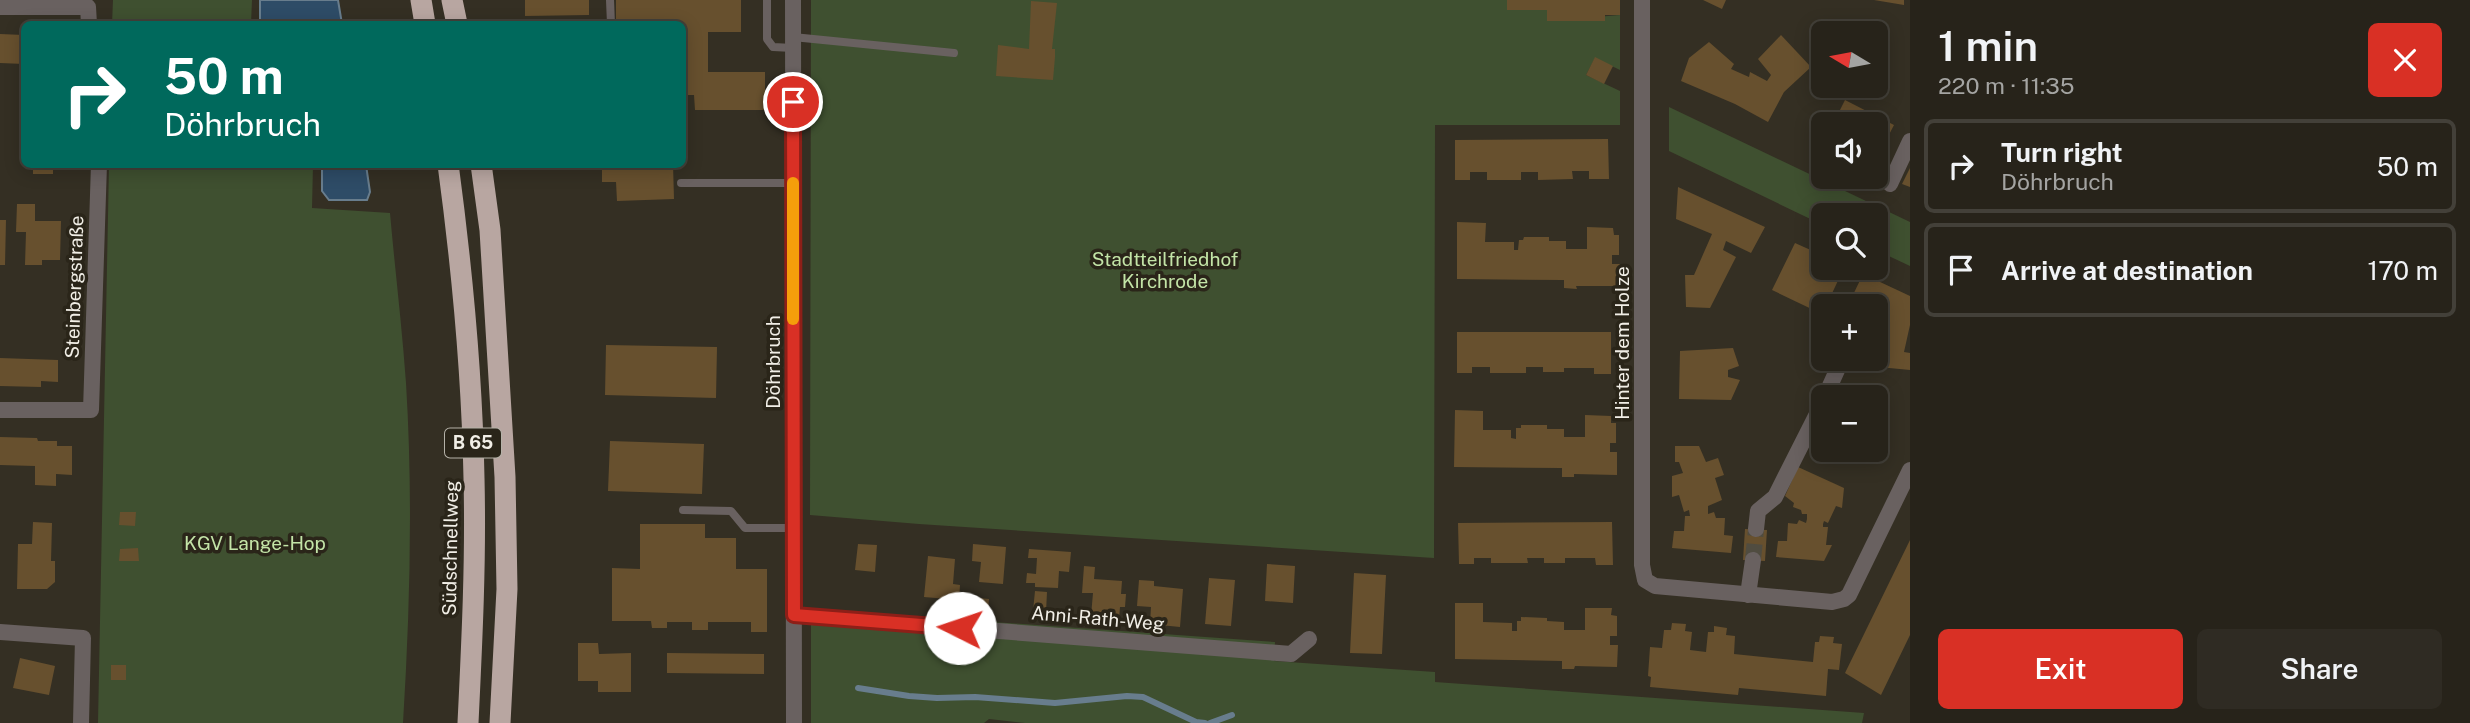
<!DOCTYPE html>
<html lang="en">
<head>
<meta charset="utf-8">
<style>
	:root { --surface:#27231a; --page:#2f2b23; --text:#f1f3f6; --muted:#a4a4a2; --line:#434039; --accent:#d93025 }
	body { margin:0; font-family:"Public Sans",sans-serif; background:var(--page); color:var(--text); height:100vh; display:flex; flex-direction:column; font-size:26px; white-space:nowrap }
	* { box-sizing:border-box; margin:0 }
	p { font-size:23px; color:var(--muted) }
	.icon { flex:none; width:38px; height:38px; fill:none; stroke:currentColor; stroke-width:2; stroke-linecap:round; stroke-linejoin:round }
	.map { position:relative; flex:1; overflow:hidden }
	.sheet { display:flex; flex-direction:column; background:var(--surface); width:560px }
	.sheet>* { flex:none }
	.banner { position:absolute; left:21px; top:21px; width:665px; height:147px; border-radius:10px; box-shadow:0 4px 18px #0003,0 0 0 2px var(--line); background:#00695c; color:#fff; overflow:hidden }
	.needle { width:46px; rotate:280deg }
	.fabs { position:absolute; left:1811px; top:21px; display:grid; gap:14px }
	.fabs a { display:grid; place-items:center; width:77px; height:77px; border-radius:10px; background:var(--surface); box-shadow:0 4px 18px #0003,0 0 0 2px var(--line); font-size:35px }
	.pin { position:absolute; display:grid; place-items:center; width:60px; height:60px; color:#fff; margin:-30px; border:4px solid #fff; border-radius:50%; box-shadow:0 2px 7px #0007 }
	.me { position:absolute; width:77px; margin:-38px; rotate:274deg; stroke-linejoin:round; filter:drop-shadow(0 0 5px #0008) }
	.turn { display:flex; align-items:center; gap:24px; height:147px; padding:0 28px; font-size:32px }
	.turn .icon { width:91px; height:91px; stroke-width:2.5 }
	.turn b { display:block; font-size:49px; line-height:60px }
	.round { display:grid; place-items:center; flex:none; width:74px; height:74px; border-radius:10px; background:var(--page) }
	.summary { display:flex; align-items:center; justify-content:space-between; height:119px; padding:0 28px }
	h1 { font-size:42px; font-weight:600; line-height:52px }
	.cta { display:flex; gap:14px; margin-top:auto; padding:14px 28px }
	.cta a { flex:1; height:80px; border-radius:10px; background:var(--accent); color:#fff; font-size:28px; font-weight:600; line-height:80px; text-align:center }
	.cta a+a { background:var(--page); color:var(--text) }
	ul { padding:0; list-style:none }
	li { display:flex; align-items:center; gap:21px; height:94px; margin:0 14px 10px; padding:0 14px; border:4px solid var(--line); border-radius:10px }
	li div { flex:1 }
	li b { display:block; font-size:26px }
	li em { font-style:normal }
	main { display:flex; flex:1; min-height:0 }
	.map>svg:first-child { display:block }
</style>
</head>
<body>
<main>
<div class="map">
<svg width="1910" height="723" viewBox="0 0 1910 723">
	<rect width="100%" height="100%" fill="#342f23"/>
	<!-- green -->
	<path fill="#3f5030" d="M113,0H252L251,24H112Z
		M811,0H1507L1547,10V21L1620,15V70L1595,58L1586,75L1620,91V125H1435L1434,558L919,524L810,515Z
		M1669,107L1910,222V266L1876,250V215H1824L1823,225L1669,151Z
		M109,165H313L312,208L390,213C395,270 402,326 406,383C413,496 410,610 403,723H98Z
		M811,609L1275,642L1274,661L1435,672V682L1864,713L1862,723H1025L989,719L984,723H811Z"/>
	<!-- water -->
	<path fill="#2e4c67" stroke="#687d8d" stroke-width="2" d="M260,0H338L342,24H260Z
		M322,165H366L370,192L367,200H329L322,191Z"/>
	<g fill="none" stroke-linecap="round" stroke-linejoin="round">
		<!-- stream -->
		<path stroke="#687d8d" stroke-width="6" d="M858,688L909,696L937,698L975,697L1055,703L1127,696L1143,697L1196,722L1205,723
			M1210,723L1232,715"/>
	</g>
	<!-- building -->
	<path fill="#67502e" d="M525,0H589V15L525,16Z
		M616,0H741V32H708V72H765V110H695L694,95H682V24H616Z
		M1507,0H1620V15H1605V21H1547V10H1507Z
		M1703,0H1726L1722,9Z
		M1874,0H1904V5Z
		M1031,1L1057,3L1052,49H1055V57L1053,80L996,76L998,45L1029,49Z
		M0,34L24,35V64L0,63Z
		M1781,35L1811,67L1784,92L1768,122L1735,104L1681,81L1689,58L1709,42L1734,64L1731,69L1749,77L1750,72L1767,81L1771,75L1758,59Z
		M1595,57L1613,66L1604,84L1586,75Z
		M1845,100L1894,125L1876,160V124H1833Z
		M1608,139L1609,179H1589V171H1572L1573,179L1538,180V172H1521V180H1487V172H1470V180H1455V140Z
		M33,164H62V168H53V174H33Z
		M616,164H673L674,199L617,201L616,182H602V168H616Z
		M1910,168V187L1902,184Z
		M1678,187L1765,227L1751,253L1726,241L1723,250L1736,257L1710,308L1686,307L1685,275H1694L1712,234L1676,219Z
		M17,204H35V221H61L60,260H42V265H25L26,232H16Z
		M0,220H6L5,265H0Z
		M1457,222L1486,223L1485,242H1514V250H1518L1519,240H1523L1524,237H1549V241H1566V249H1587V227L1613,228L1614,235H1619V255H1612V264H1620V286H1576L1577,289L1564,288V280L1457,279Z
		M1795,243L1824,256V268H1844L1826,306H1824L1822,314L1772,290Z
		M1863,274L1910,296V325L1904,352L1910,353V370L1858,365L1859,359H1876V334L1877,332L1887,337L1889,322L1881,323V315L1876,312V306H1867L1852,297Z
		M1457,332H1611V374H1594V368H1564V372H1543V367H1526V373H1490V367H1472V373H1457Z
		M606,345L717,347L716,398L605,395Z
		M1733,348L1739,366L1728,370V377L1740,380L1731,400L1679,399L1680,351Z
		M0,358L58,360V382L41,381V387L0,386Z
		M1455,410L1483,411V430H1511V438L1516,439V428H1521V425H1547V429H1564V437H1585V415L1611,416V423H1616V443H1610V452H1617V475L1574,474V477H1562V468L1454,467Z
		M1824,420V443L1811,439L1816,426Z
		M0,437L37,438L38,441H57V446H72V475L56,474V486L35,485V466L0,465Z
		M610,441L704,444L702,494L608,491Z
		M1675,446H1699L1706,462L1718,458L1724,475L1715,478L1722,500L1708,506V514L1714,512L1716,518H1725L1724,535L1733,536L1731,553L1672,548L1674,531H1684L1685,516H1690L1689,510L1684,512L1679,495L1672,497V476L1683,473L1679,462H1675Z
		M1838,450H1868L1863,455L1858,450L1853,458L1846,451L1842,454Z
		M1798,467L1844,488L1842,508L1836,506L1828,523L1824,521L1823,524V527H1828L1826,545H1832L1824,561L1776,557L1778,541H1787L1788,523L1797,524L1799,520L1806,523L1807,519V514H1802L1801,510L1793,507L1794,503L1785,496Z
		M120,512H136L135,526L119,525Z
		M33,522L52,523L51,561H55V582L47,589H17L18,544H32Z
		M1612,522L1613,565H1596L1595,558H1565V563H1544V558H1527L1528,563H1491V558H1474V564H1459L1458,523Z
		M640,524H705V538H736V569H767V632H751V622H708V630H692V622H667V628H652L651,621H612V568L640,569Z
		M1745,529L1767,530L1765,561L1743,560Z
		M1910,540V635L1881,695L1845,673Z
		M858,544L877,545L875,572L855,570Z
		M973,544L1006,547L1003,584L979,582L981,562L972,561Z
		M138,548L139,561H119L120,549Z
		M1029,549L1071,552L1069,572L1059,571L1058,588L1035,587V583H1026L1027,573L1036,574L1037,558H1028Z
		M928,556L955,559L953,584L960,585L959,600L924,597Z
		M1267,564L1295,566L1293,603L1265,601Z
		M1084,566L1095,567L1094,579L1122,581L1121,594H1126L1125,607H1120L1119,619L1091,616L1093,593H1082Z
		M1354,573L1386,575L1382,654L1350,653Z
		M1209,578L1235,580L1231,626L1205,624Z
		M1139,580L1154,581V586L1183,589L1180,627L1150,624L1151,607L1137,606Z
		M1035,591L1047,592L1046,612L1033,611Z
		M979,598L989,599L988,609H979Z
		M1455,603H1483V622L1512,623V631H1517V621H1521V617L1547,618V621L1564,622V630H1585V608H1612L1611,615L1617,616V636H1610V645H1618L1617,667L1575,666L1574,669H1562V661L1455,659Z
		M1672,623L1686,624L1685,631L1692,632L1690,650L1706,652L1708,632H1714V626L1727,628L1726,635L1735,636L1734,654L1813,662L1815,642H1819L1820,636L1834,637L1833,643L1842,644L1839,670L1828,669L1826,696L1739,688L1738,695L1650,687L1651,677L1648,676L1650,647L1662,648L1664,630H1671Z
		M578,643H598L599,654L631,653V692H598V681H578Z
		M667,653L764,654V674L667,673Z
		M20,658L55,666L49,695L13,688Z
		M111,665H126V680H111Z"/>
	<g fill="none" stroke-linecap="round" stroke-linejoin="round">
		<!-- street-tunnel -->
		<path stroke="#504c40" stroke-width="16" stroke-dasharray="16 8" stroke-linecap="butt" d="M1753,560L1756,529"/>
		<!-- lane -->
		<path stroke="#696160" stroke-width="8" d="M610,0L611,24
			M767,0V39L773,47L793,48
			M793,37L954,53
			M681,183H793
			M683,510L731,511L745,528H794"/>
		<!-- street -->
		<path stroke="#696160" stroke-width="16" d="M793,0L794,723
			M1642,0V565L1645,580L1655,586L1832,602L1844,599L1849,595L1910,470
			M0,7H88L89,24
			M1890,184L1910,141
			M1836,300L1837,306
			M1825,397L1842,359
			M0,410H91L99,164
			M1756,529L1758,511L1775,497L1824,400
			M1748,595L1753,560
			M794,615L1291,654L1309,639
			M0,632L83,638L81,723"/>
		<!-- highway -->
		<path stroke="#b8a6a1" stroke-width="21" d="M421,0L425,24
			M452,0L457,24
			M448,164C462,268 472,373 474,478C476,560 472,641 468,723
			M481,164L490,230L505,477L507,589L500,723"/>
	</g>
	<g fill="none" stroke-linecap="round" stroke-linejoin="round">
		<defs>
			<path id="route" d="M793,102L794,615L960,628"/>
		</defs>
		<!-- route casing -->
		<use href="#route" stroke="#8d1f18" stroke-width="18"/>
		<!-- route -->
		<use href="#route" stroke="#d93025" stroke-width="12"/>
		<!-- slow -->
		<path stroke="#f59e0b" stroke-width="12" d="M793,183V319"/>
	</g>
	<g text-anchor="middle" stroke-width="7" stroke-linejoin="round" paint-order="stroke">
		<!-- shield labels -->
		<rect fill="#2a2519" stroke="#b5b2a8" stroke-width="2" x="445" y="428.5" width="56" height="29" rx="5"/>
		<g font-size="18" font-weight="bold" fill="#f1eee6">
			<text x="473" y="449">B 65</text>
		</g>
		<!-- park labels -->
		<g font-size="19" fill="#c3e4a7" stroke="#2a2519">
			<text x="1165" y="266">Stadtteilfriedhof<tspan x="1165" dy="22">Kirchrode</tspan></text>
			<text x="255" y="550">KGV Lange-Hop</text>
		</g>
		<!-- street labels -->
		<g font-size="19" fill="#f1eee6" stroke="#2a2519">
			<text transform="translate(74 287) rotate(-88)" y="7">Steinbergstraße</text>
			<text transform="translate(1622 343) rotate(-90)" y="7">Hinter dem Holze</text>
			<text transform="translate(773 362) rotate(-90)" y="7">Döhrbruch</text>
			<text transform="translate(450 548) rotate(-89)" y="7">Südschnellweg</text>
			<text transform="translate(1098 618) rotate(5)" y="7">Anni-Rath-Weg</text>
		</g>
	</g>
</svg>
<div class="fabs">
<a><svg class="needle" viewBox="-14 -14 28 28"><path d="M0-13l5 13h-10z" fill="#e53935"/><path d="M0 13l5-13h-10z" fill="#a4a4a2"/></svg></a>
<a><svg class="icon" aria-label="sound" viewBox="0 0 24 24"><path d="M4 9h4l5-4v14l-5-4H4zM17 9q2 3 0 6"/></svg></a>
<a><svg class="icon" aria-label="search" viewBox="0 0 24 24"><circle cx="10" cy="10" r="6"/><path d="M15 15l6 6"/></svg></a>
<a>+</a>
<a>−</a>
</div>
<div class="pin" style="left:793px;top:102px;background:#d93025"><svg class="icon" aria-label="arrive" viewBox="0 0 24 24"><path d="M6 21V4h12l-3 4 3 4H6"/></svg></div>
<svg class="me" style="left:960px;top:628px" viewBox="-20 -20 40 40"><circle r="19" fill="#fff"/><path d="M0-13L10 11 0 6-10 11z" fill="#d93025"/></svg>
<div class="banner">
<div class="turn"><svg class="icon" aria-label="right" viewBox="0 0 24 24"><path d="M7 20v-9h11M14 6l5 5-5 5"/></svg><div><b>50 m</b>Döhrbruch</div></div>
</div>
</div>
<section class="sheet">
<div class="summary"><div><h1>1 min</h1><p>220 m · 11:35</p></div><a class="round" style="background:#d93025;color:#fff"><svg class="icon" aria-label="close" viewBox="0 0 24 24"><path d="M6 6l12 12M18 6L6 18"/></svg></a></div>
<ul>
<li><svg class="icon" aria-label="right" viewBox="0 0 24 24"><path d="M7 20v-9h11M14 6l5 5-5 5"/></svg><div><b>Turn right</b><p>Döhrbruch</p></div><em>50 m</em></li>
<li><svg class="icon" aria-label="arrive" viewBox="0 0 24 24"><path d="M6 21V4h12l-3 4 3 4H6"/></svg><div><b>Arrive at destination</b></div><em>170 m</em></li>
</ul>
<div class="cta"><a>Exit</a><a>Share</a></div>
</section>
</main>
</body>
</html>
